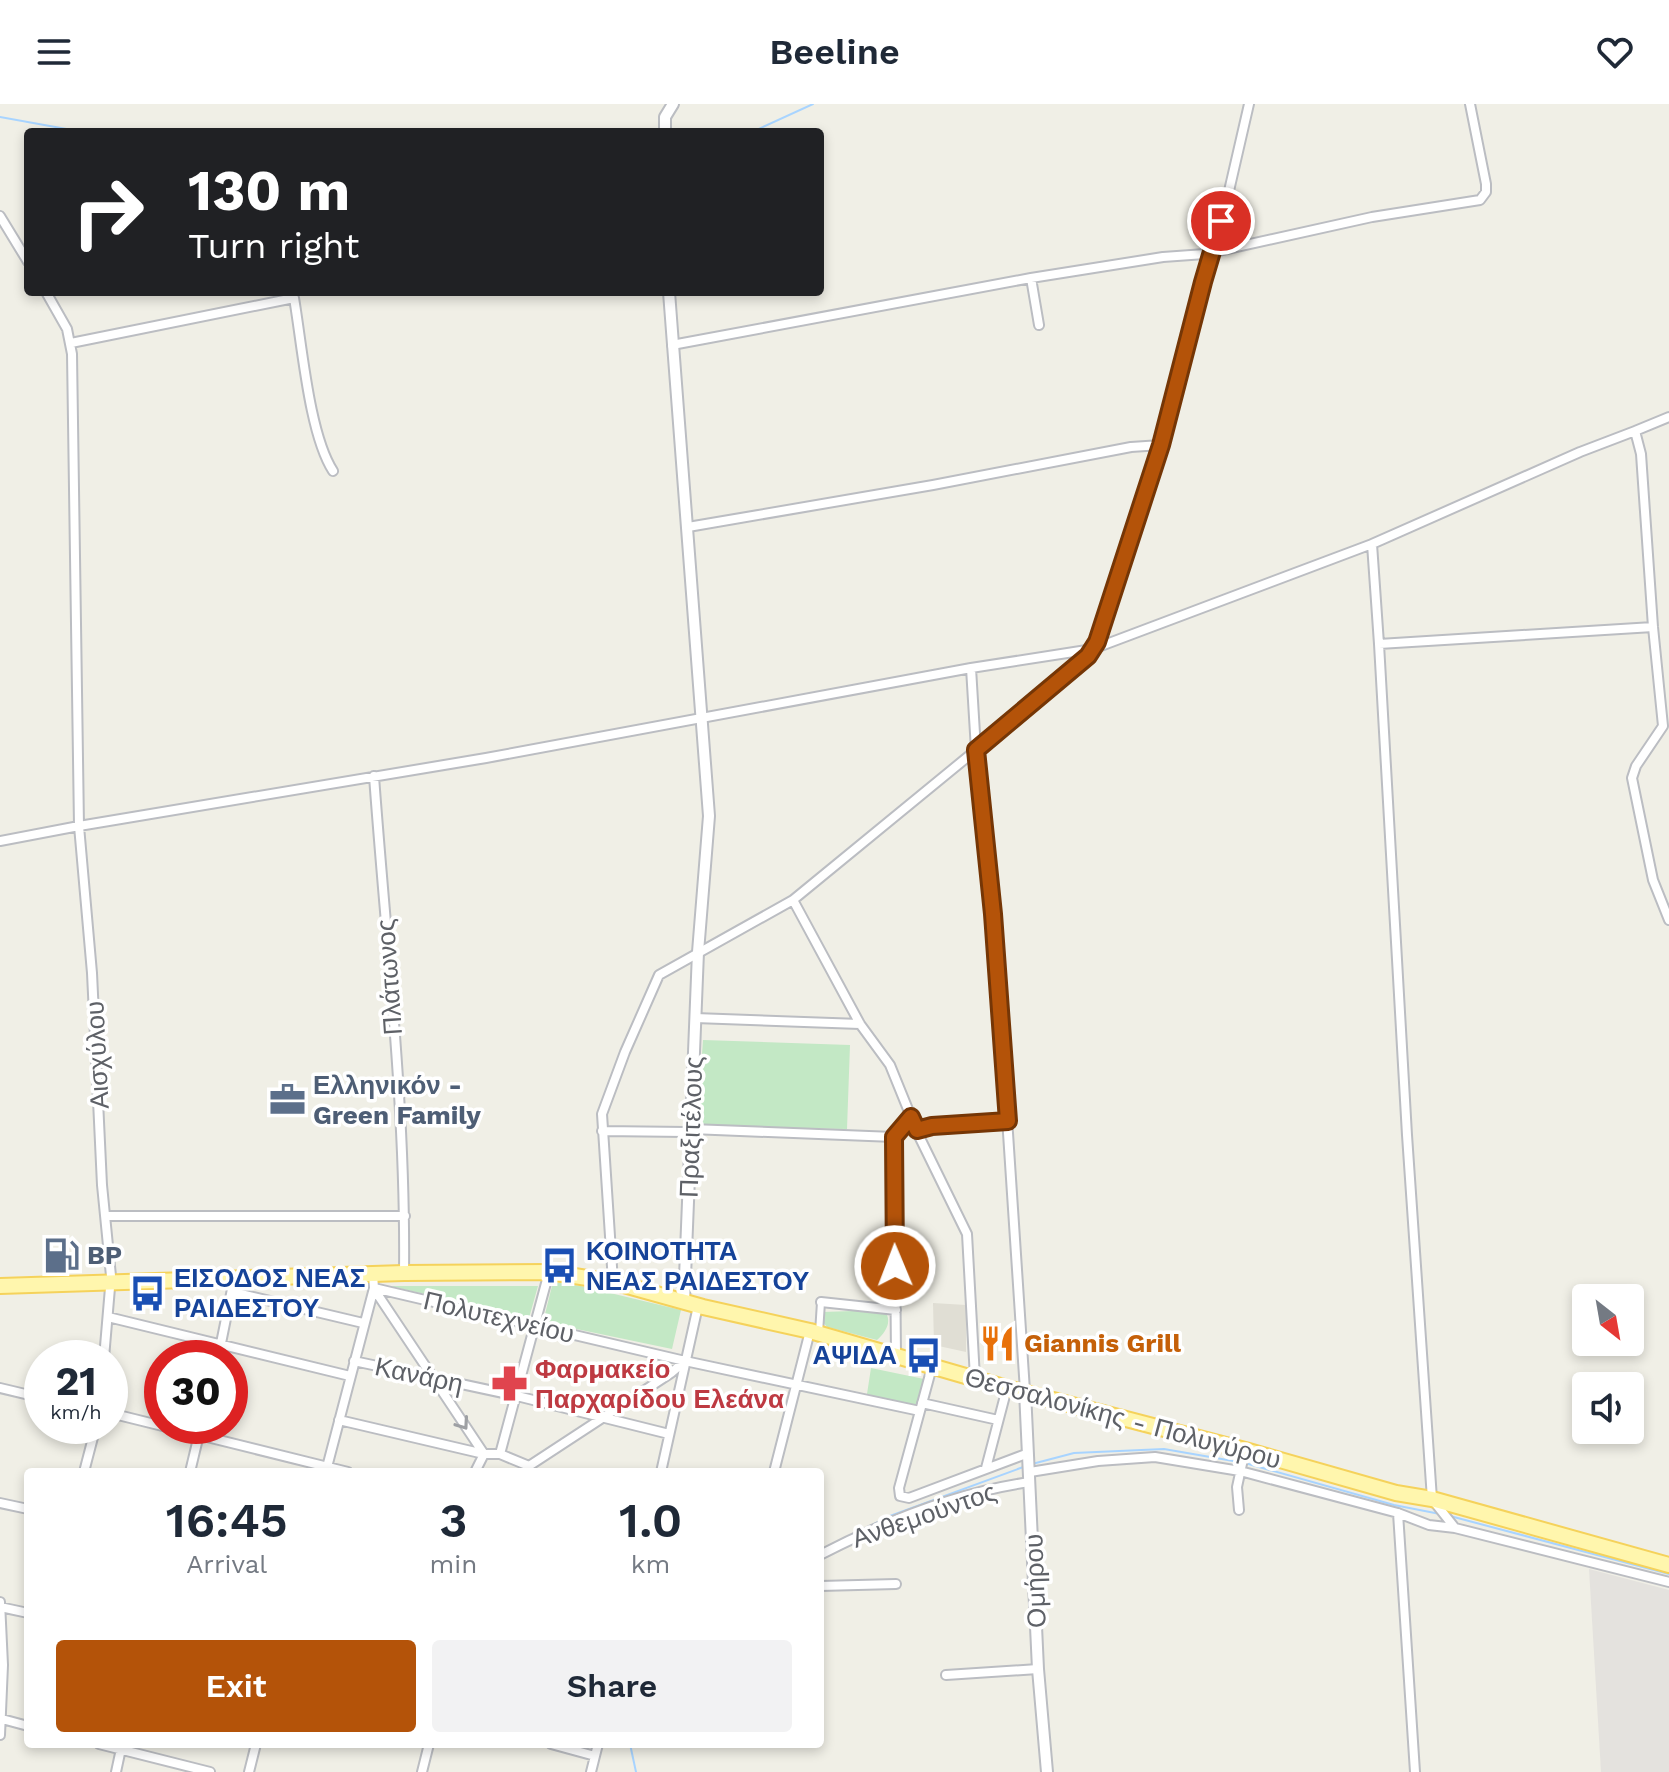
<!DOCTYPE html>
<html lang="en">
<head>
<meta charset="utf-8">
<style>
	:root { --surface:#fff; --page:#f2f2f3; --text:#1f2937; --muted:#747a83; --accent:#b45309 }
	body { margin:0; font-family:"Work Sans",sans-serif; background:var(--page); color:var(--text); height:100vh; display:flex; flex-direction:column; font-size:30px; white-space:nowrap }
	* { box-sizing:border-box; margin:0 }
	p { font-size:26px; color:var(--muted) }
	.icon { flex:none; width:44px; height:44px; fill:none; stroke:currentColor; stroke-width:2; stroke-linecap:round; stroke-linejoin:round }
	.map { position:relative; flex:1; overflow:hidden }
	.drawer { position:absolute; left:24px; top:1364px; width:800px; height:280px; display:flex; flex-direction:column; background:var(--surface); border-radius:8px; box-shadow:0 4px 12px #0003 }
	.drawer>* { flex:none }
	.hud { position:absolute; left:24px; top:24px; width:800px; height:168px; border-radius:8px; box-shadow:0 4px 12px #0003; background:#202124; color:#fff; overflow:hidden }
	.needle { width:52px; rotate:149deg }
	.controls { position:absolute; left:1572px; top:1180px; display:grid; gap:16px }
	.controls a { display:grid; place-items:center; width:72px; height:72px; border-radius:8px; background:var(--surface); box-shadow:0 4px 12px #0003; font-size:40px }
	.speed { position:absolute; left:24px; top:1236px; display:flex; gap:16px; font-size:40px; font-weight:700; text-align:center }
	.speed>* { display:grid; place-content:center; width:104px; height:104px; border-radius:50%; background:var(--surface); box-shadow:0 4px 12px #0003; line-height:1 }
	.speed small { font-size:20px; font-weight:400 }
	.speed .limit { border:12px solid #d22; background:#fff; color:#111 }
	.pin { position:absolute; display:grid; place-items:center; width:68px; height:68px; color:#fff; margin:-34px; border:4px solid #fff; border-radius:50%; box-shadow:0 2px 8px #0007 }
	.me { position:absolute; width:88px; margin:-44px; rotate:359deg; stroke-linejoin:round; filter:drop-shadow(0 0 6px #0008) }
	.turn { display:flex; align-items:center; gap:28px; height:168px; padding:0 32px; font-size:36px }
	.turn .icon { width:104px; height:104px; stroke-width:2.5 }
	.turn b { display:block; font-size:56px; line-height:68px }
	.eta { display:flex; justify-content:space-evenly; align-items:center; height:136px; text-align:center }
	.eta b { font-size:48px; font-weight:600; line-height:56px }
	.button { display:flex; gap:16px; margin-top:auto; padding:16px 32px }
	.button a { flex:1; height:92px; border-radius:8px; background:var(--accent); color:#fff; font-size:32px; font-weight:600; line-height:92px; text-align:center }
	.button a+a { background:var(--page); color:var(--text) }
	header { display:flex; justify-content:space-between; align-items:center; height:104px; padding:0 32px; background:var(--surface); font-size:36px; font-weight:600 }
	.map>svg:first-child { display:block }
</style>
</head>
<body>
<header><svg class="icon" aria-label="menu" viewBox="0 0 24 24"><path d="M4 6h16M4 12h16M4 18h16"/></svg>Beeline<svg class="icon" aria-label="heart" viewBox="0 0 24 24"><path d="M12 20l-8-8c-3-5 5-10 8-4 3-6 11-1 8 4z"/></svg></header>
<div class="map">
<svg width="1669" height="1668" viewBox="0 0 1669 1668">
	<rect width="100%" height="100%" fill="#f0efe6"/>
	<!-- industrial -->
	<path fill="#e4e2de" d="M1589,1465L1669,1486V1668H1601Z"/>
	<!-- education -->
	<path fill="#e0ded4" d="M933,1199L966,1201V1248L934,1241Z"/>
	<!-- green -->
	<path fill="#c3e8c5" d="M703,936L850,941L847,1025L697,1023Z
		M553,1178L581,1182L681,1206L672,1245L543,1218Z
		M390,1182H538L529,1214Z
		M884,1206C893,1217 886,1228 877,1236L827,1223L822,1217V1208Z
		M871,1264L924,1275L919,1303L867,1290Z"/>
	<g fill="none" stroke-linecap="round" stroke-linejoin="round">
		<!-- stream -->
		<path stroke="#a8d4ff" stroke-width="2" d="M0,13L83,28
			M752,28L813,0
			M1245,1359L1394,1401L1440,1410
			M1032,1360L1074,1349L1164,1345L1239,1358
			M1450,1412L1669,1470
			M846,1434L890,1412L1026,1362
			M630,1640L636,1668"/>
		<defs>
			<path id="pedestrian" d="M819,1229L821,1198"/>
			<path id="minor" d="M0,112L28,158
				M1031,174L1039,221
				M71,239L294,194C302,240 309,330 333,367
				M672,241L1031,174L1163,153L1205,150L1372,113L1480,96L1486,88V80L1470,0
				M1669,313L1635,327L1641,350L1653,523L1663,622L1636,662L1632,674L1653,776L1669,816
				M688,423L933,381L1131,343L1161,341
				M1372,440L1580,348L1635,327
				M971,564L1093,545L1097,538L1161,341L1203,178L1217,139L1249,0
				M374,672C386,837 406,1004 404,1169
				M0,737L79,722L72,250L67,225L46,188
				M793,796L860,920L890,961L918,1030L967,1130L975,1274
				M695,914L860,920
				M917,1026L932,1022L1008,1017
				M602,1027L686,1028L691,1025L894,1033L911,1013
				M894,1033L896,1252
				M106,1112H405
				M374,1184L685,1257L920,1307
				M374,1185L484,1350L475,1368
				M232,1188L363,1219
				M821,1198L896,1206
				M108,1213L350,1272
				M104,1254L111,1172L102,1081L92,869L79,722L486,654L971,564L976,646L793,796L659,871L625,948L602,1010L613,1178
				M218,1254L232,1185
				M354,1257L517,1292L669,1330
				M932,1263L899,1384L900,1392L909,1394L1026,1350
				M0,1284L42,1294
				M1025,1287L997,862L976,646L1093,545L1372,440L1379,540
				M922,1299L998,1316
				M110,1309L348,1368
				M339,1316L484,1350H500L529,1362
				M500,1350L549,1168
				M986,1364L1007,1284
				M326,1367L374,1184L373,1171
				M84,1368L96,1322
				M190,1368L201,1322
				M527,1368L529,1362L671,1269L685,1257
				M661,1368L698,1202
				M774,1368L810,1227
				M1030,1368L1098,1357L1155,1353L1240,1367L1398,1409L1429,1421L1455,1424L1669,1478
				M0,1399L28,1405
				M1239,1406L1237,1383L1245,1346
				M1398,1409L1415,1668
				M1455,1424L1432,1395L1407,1031L1379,540L1653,523
				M820,1451C884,1418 958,1388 1030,1378
				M820,1482L896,1480
				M0,1498L3,1561L0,1631
				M0,1503L28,1509
				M946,1571L1038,1565
				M2,1615L28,1622
				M99,1640L210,1668
				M551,1640L595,1652
				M116,1668L122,1640
				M249,1668L256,1640
				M422,1668L429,1640
				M591,1668L598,1640"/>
			<path id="tertiary" d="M665,28V13L673,0
				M669,188L709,712L698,848L684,1198
				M1025,1287L1038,1565L1047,1668"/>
			<path id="primary" d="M0,1182L404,1169L549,1168L613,1178L703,1203L810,1227L1007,1284L1245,1346L1396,1389L1432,1395L1669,1461"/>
		</defs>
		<!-- pedestrian casing -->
		<use href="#pedestrian" stroke="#bbbdc2" stroke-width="10"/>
		<!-- minor casing -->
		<use href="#minor" stroke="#bbbdc2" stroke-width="12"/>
		<!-- tertiary casing -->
		<use href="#tertiary" stroke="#bbbdc2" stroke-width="14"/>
		<!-- primary casing -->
		<use href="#primary" stroke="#f5d25b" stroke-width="18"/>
		<!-- pedestrian -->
		<use href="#pedestrian" stroke="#fff" stroke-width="6"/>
		<!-- minor -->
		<use href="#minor" stroke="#fff" stroke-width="8"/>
		<!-- tertiary -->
		<use href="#tertiary" stroke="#fff" stroke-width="10"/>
		<!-- primary -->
		<use href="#primary" stroke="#fff6ad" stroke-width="14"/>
	</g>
	<!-- one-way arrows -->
	<defs><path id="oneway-chevron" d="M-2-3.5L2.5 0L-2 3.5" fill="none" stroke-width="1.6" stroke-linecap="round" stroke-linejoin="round" transform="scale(2)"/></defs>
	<use stroke="#9ea0a4" href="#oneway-chevron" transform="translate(463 1320) rotate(55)"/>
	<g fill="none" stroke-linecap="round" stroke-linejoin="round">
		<defs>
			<path id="route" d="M895,1162L894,1033L911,1013L917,1026L932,1022L1008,1017L993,810L976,646L1088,552L1097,538L1161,341L1203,178L1221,117"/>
		</defs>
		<!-- route casing -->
		<use href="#route" stroke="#753606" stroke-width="20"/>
		<!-- route -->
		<use href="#route" stroke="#b45309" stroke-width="14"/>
	</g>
	<!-- icons -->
	<defs>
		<symbol id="office-bare" viewBox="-9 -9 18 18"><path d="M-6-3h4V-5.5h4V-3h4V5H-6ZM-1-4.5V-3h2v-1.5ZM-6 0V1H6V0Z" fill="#5c6f8a" stroke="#fff" stroke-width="2.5" paint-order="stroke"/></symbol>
		<symbol id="fuel-bare" viewBox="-9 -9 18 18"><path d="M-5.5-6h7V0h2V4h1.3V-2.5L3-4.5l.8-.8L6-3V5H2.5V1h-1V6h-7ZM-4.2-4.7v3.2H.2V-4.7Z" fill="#5c6f8a" stroke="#fff" stroke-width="2.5" paint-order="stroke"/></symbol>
		<symbol id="bus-bare" viewBox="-9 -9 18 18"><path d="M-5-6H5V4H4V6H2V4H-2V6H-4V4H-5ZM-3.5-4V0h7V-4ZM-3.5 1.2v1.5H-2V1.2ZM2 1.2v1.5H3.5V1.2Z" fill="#1a4fb4" stroke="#fff" stroke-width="2.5" paint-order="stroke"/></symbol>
		<symbol id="restaurant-bare" viewBox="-9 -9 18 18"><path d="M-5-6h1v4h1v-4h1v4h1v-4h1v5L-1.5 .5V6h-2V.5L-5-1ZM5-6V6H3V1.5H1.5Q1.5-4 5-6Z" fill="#e8710a" stroke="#fff" stroke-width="2.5" paint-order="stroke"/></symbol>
		<symbol id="pharmacy-bare" viewBox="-9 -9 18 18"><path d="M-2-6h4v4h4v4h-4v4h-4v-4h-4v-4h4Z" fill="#e0444e" stroke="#fff" stroke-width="2.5" paint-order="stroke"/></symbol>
	</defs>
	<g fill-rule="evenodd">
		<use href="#office-bare" x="262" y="970" width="51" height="51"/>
		<use href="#fuel-bare" x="36" y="1126" width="51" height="51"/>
		<use href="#bus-bare" x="534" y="1136" width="51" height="51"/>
		<use href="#bus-bare" x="122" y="1164" width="51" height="51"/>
		<use href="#restaurant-bare" x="972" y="1214" width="51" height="51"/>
		<use href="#bus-bare" x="898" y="1226" width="51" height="51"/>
		<use href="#pharmacy-bare" x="484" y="1254" width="51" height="51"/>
	</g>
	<g text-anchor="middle" stroke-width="7" stroke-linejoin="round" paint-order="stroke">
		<!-- street labels -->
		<g font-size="26" fill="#5e6167" stroke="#fff">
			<text transform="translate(389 873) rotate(-94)" y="9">Πλάτωνος</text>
			<text transform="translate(97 951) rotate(-93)" y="9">Αισχύλου</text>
			<text transform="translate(691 1023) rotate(-88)" y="9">Πραξιτέλους</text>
			<text transform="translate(499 1213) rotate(13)" y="9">Πολυτεχνείου</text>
			<text transform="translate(419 1271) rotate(12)" y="9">Κανάρη</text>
			<text transform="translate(1123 1314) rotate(15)" y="9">Θεσσαλονίκης - Πολυγύρου</text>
			<text transform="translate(924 1411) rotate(-19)" y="9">Ανθεμούντος</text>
			<text transform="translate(1035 1477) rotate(-92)" y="9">Ομήρου</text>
		</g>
		<!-- service labels -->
		<g font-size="26" font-weight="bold" fill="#4e5e75" stroke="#fff" text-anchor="start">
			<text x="313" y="990">Ελληνικόν -<tspan x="313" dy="30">Green Family</tspan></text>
			<text x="87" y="1160">BP</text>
		</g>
		<!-- transit labels -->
		<g font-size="26" font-weight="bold" fill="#164399" stroke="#fff" text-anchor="start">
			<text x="586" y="1156">ΚΟΙΝΟΤΗΤΑ<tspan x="586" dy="30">ΝΕΑΣ ΡΑΙΔΕΣΤΟΥ</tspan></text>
			<text x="174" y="1183">ΕΙΣΟΔΟΣ ΝΕΑΣ<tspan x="174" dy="30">ΡΑΙΔΕΣΤΟΥ</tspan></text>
			<text x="897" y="1260" text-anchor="end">ΑΨΙΔΑ</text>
		</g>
		<!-- food labels -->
		<g font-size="26" font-weight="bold" fill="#c56008" stroke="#fff" text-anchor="start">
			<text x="1024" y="1248">Giannis Grill</text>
		</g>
		<!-- health labels -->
		<g font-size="26" font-weight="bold" fill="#be3a42" stroke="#fff" text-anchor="start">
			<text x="535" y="1274">Φαρμακείο<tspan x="535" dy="30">Παρχαρίδου Ελεάνα</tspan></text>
		</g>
	</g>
</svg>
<div class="controls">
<a><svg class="needle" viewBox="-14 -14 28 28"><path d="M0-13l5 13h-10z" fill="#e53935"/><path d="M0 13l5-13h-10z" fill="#747a83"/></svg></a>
<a><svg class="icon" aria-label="sound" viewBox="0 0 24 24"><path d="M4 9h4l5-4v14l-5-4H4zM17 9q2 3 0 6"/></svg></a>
</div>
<div class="speed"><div>21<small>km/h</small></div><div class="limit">30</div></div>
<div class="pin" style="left:1221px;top:117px;background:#d93025"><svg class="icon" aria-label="arrive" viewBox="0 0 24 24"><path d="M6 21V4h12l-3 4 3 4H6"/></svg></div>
<svg class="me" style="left:895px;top:1162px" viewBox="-20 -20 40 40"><circle r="17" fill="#b45309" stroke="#fff" stroke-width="3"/><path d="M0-11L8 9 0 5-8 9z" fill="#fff"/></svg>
<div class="hud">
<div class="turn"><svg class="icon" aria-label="right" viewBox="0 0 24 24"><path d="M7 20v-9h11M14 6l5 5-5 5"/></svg><div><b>130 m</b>Turn right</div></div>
</div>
<section class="drawer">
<div class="eta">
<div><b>16:45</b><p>Arrival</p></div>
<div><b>3</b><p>min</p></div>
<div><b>1.0</b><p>km</p></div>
</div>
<div class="button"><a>Exit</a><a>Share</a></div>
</section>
</div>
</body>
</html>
